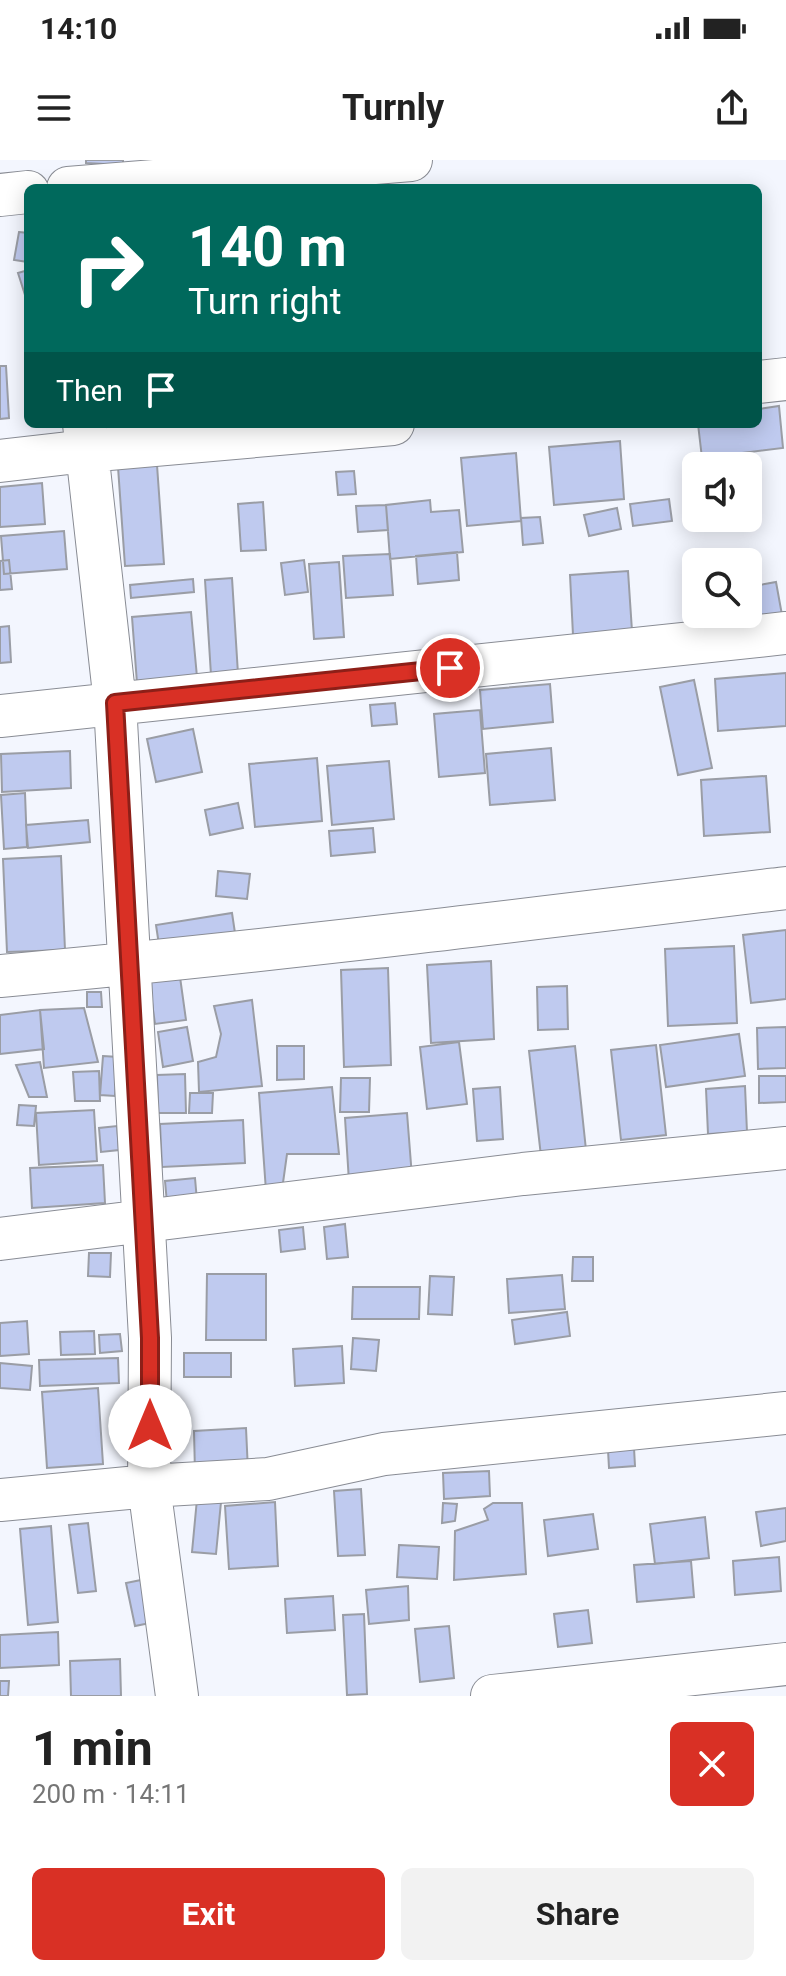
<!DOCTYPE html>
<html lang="en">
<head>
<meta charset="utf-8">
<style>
	:root { --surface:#fff; --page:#f2f2f2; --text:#222; --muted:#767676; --accent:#d93025 }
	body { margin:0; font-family:Roboto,sans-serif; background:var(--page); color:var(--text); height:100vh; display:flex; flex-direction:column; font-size:30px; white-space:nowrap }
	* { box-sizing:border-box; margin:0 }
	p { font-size:26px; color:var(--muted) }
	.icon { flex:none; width:44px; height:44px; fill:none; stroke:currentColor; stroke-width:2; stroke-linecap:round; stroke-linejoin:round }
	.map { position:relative; height:1536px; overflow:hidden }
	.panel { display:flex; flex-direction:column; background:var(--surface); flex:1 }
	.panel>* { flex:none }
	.guide { position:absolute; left:24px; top:24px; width:738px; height:244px; border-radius:12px; box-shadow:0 4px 20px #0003; background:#00695c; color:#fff; overflow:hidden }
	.fabs { position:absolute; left:682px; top:292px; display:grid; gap:16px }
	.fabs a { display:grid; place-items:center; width:80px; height:80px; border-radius:12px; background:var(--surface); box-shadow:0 4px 20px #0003; font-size:40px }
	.pin { position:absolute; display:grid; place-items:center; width:68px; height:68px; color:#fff; margin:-34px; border:4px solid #fff; border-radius:50%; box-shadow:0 2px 8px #0007 }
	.me { position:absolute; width:88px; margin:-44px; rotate:0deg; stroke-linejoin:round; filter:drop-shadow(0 0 6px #0008) }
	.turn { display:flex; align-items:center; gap:28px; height:168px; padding:0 32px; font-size:36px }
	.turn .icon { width:104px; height:104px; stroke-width:2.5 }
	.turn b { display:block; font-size:56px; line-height:68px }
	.then { display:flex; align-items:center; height:76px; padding:0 32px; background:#0003; gap:16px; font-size:30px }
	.round { display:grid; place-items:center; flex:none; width:84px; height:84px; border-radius:12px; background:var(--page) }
	.headline { display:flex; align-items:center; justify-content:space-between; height:136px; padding:0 32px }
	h1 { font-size:48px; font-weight:700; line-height:60px }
	.button { display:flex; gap:16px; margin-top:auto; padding:16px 32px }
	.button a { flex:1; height:92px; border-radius:12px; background:var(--accent); color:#fff; font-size:32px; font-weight:700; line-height:92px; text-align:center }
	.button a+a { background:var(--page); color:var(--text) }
	.status { display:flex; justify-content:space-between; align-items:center; height:56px; padding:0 40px; background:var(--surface); direction:ltr }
	.status svg { height:22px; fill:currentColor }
	header { display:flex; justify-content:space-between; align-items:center; height:104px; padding:0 32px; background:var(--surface); font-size:36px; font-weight:700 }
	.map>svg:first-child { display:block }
</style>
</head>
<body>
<div class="status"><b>14:10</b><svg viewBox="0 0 49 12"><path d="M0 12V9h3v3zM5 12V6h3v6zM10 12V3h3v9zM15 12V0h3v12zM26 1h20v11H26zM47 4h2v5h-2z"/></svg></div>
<header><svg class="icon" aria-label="menu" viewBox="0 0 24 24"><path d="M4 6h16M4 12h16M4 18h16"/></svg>Turnly<svg class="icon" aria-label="share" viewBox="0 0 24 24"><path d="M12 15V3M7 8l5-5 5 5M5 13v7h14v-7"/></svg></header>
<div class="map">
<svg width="786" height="1536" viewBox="0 0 786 1536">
	<rect width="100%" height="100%" fill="#f3f6fe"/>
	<!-- building -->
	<path fill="#bfcaef" stroke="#9a9da5" stroke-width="2" d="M86,0H123V5L86,3Z
		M19,72L28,73V102L14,100Z
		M28,110V137L26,138L18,113Z
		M0,206H6L9,258L0,259Z
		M779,246L783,288L702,298L698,264H758V249Z
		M620,281L624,339L554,345L549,287Z
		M516,293L521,361L467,366L461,298Z
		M157,305L164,404L125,406L118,307Z
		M354,311L356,334L338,335L336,312Z
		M748,319H750L753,359L719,363V358H748Z
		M42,323L45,364L0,367V327Z
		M669,339L672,361L633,366L630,344Z
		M430,340L431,352L459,350L463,392L390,399L386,345Z
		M263,342L266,390L241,391L238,344Z
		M386,345L388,370L358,372L356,346Z
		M617,348L621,369L589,376L584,355Z
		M540,357L543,383L523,385L521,358Z
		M64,371L67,409L4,414L1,376Z
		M457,392L459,420L418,424L416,396Z
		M390,394L393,435L346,438L343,396Z
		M9,400L12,429L0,430V401Z
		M304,400L308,432L285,435L281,403Z
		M339,402L344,477L314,479L309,404Z
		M628,411L632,471L573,475L570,415Z
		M232,418L238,514L211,515L205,420Z
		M193,419L194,432L131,438L130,425Z
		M776,422L782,455L743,461L742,454H748V427Z
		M191,452L197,517L137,523L132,457Z
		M9,466L11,502L0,503V467Z
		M786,513V566L718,571L715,519Z
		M694,520L712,608L678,615L660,527Z
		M550,524L553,562L483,569L480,530Z
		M395,543L397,564L372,566L370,545Z
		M480,550L485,613L439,617L434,554Z
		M193,569L202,612L156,622L147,579Z
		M551,588L555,640L490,645L486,594Z
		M70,591L71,628L2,632L1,594Z
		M317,598L322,661L255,667L249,604Z
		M389,601L394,659L332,665L327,606Z
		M766,616L770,672L704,676L701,620Z
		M25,633L27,687L4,689L1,635Z
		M238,643L243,668L210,675L205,650Z
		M88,660L90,682L28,688L26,665Z
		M373,668L375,692L331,696L329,671Z
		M61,696L65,790L7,792L3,699Z
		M218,711L250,714L247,739L216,736Z
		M232,753L235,773L159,785L156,765Z
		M786,770V839L751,843L743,775Z
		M734,786L737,863L668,866L665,789Z
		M491,801L494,879L431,883L427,805Z
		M388,808L391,905L344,907L341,810Z
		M180,817L186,860L155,864L149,821Z
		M567,826L568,869L538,870L537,827Z
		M87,832H101L102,847H87Z
		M252,840L262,926L199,932L198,902L216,897L221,874L214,846Z
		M84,848L98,902L44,908L40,850Z
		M40,850L44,889L0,894V855Z
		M187,867L193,901L163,907L158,872Z
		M786,867V908L758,909L757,868Z
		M739,874L745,916L666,927L660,885Z
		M459,882L467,944L427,949L420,887Z
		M656,885L666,975L621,980L611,890Z
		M277,886H304V919L277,920Z
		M575,886L586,990L541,996L529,891Z
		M103,896L118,897L115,936L100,935Z
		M40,902L47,937H29L16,905Z
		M99,911L100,941H75L73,912Z
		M185,914L186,953H158L157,915Z
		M759,916H786V942L759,943Z
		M341,918H370L369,952H340Z
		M745,926L747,972L708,974L706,929Z
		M332,927L339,994H287L282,1030L266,1031L259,933Z
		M500,927L503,979L477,981L473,929Z
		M190,933H213L212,953H189Z
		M19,945L36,946L34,966L17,965Z
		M94,950L97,1001L39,1005L36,953Z
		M407,953L412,1017L349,1022L345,958Z
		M243,960L245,1003L162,1007L160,964Z
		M117,966L119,990L101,992L99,968Z
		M103,1005L105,1043L32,1048L30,1008Z
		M195,1018L197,1041L167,1043L165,1021Z
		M345,1064L348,1097L327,1099L324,1067Z
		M303,1067L305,1089L281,1092L279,1070Z
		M89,1093H111L110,1117L88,1116Z
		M573,1097H593V1121H572Z
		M207,1114H266V1180H206Z
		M562,1115L565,1149L509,1153L507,1119Z
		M430,1116L454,1117L452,1155L428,1154Z
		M353,1127H420L419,1159H352Z
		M567,1152L570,1176L515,1184L512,1160Z
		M27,1161L29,1194L0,1196V1163Z
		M94,1171L95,1194L61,1195L60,1172Z
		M120,1174L122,1191L100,1193L99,1175Z
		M353,1178L379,1180L376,1211L351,1209Z
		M342,1186L344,1223L295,1226L293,1189Z
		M184,1193H231V1217H184Z
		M118,1198L119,1223L40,1226L39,1200Z
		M0,1203L32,1206L30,1230L0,1228Z
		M98,1228L103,1304L47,1308L42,1232Z
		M246,1268L248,1311L195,1313L194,1271Z
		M634,1288L635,1306L609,1308L608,1290Z
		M489,1311L490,1336L444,1339L443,1313Z
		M361,1329L365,1395L338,1396L334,1331Z
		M197,1339L221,1342L216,1394L192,1392Z
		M275,1342L278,1406L229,1409L225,1346Z
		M443,1343L457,1344L455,1361L442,1363Z
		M493,1343H522L526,1414L454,1420L455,1371L488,1360L484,1349Z
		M786,1348V1381L761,1386L756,1352Z
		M593,1354L598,1389L548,1396L544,1360Z
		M705,1357L709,1398L655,1404L650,1364Z
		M88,1363L96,1431L78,1433L69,1365Z
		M51,1366L58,1462L28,1465L20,1369Z
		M399,1385L439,1387L437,1419L397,1417Z
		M779,1397L781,1431L735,1435L733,1401Z
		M691,1401L694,1437L637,1442L634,1405Z
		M146,1419L155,1462L135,1466L126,1423Z
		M408,1426L409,1460L369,1464L366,1430Z
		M333,1436L335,1470L287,1473L285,1439Z
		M588,1450L592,1483L558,1487L554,1454Z
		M364,1454L367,1534L347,1535L343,1455Z
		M449,1466L454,1518L420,1522L415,1469Z
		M58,1472L59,1505L0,1508V1475Z
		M120,1499L121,1536H71L70,1501Z
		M0,1521H9L8,1536H0Z"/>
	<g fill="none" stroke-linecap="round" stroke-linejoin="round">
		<defs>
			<path id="minor" d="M68,28L411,0
				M0,35L28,32
				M758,222L786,219
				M84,264L115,543L150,1178L149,1326L177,1536
				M0,301L86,291L393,264
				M0,556L786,473
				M0,816C263,792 524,760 786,728
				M0,1079L523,1014L786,988
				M0,1340L149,1326L268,1319L384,1294L786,1253
				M492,1536L786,1504"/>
		</defs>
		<!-- minor casing -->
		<use href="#minor" stroke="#898c94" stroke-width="44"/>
		<!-- minor -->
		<use href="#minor" stroke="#fff" stroke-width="42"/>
	</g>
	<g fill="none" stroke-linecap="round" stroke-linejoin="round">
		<defs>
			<path id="route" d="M150,1266V1178L115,543L450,508"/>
		</defs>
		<!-- route casing -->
		<use href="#route" stroke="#8d1f18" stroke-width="20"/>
		<!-- route -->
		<use href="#route" stroke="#d93025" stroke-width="14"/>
	</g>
</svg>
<div class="fabs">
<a><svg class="icon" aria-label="sound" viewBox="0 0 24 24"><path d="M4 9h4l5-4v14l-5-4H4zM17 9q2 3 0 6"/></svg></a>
<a><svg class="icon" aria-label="search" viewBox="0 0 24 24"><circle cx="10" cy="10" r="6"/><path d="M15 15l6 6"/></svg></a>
</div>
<div class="pin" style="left:450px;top:508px;background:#d93025"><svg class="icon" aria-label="arrive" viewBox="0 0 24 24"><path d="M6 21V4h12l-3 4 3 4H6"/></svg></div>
<svg class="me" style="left:150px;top:1266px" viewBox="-20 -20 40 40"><circle r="19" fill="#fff"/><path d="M0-13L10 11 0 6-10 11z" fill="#d93025"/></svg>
<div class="guide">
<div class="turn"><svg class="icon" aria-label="right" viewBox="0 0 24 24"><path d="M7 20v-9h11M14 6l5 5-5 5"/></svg><div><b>140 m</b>Turn right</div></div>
<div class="then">Then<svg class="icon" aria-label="arrive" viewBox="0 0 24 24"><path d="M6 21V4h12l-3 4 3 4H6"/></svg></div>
</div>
</div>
<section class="panel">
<div class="headline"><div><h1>1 min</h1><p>200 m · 14:11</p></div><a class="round" style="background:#d93025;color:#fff"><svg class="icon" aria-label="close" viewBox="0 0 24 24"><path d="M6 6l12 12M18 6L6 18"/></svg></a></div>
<div class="button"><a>Exit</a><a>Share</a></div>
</section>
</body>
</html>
